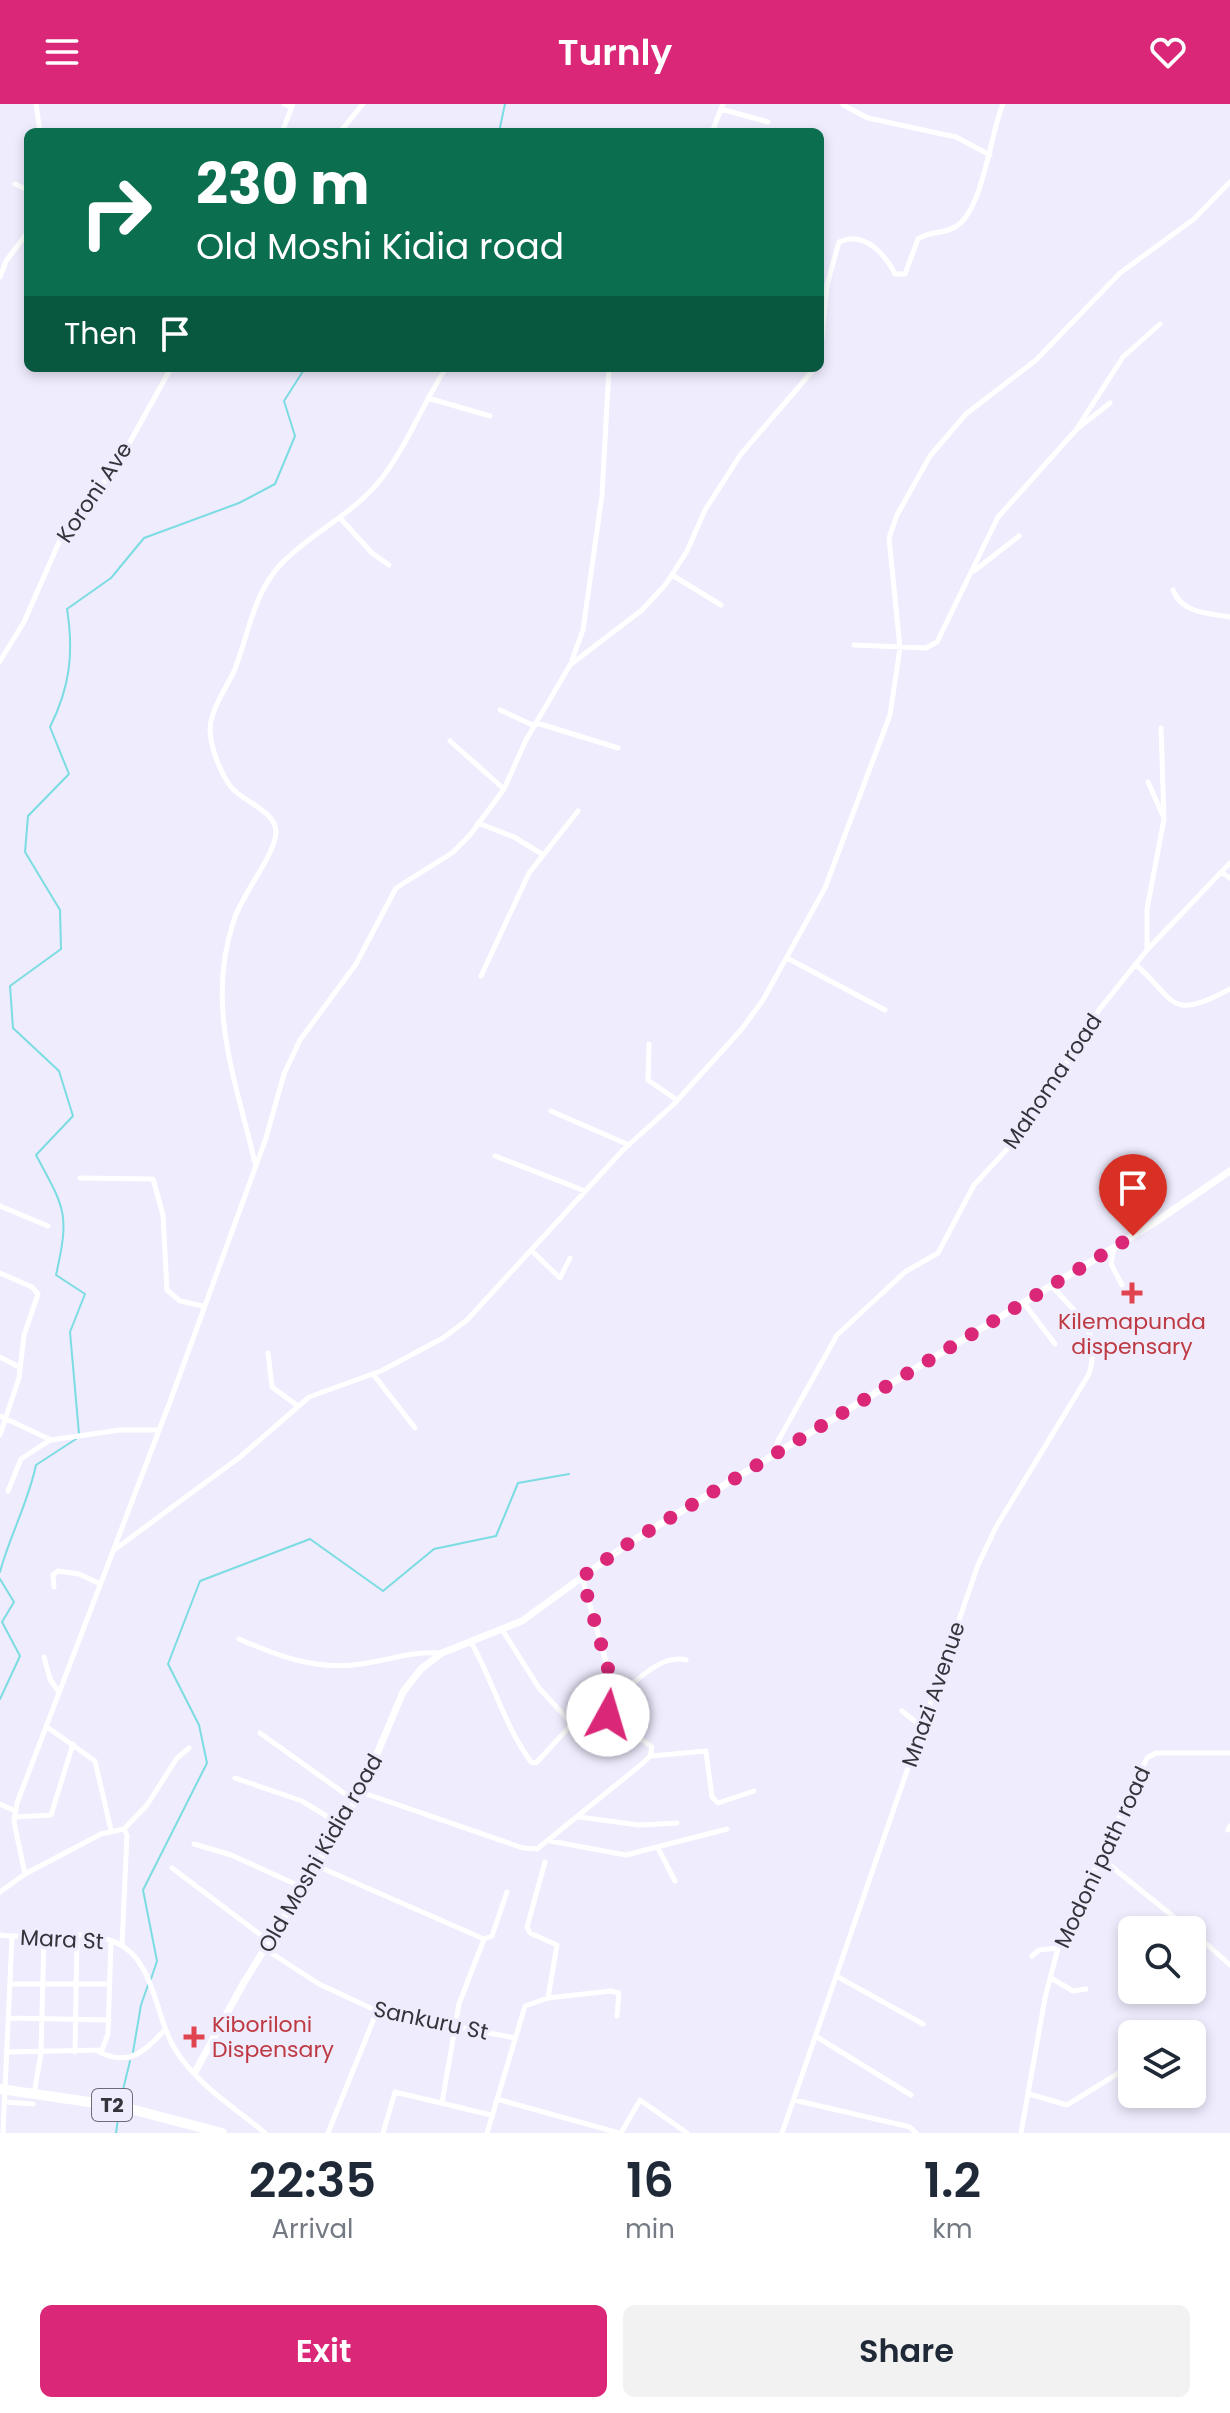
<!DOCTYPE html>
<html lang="en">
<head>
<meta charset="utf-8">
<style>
	:root { --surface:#fff; --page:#f2f2f3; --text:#1f2937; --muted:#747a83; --accent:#db2777 }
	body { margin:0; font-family:Poppins,sans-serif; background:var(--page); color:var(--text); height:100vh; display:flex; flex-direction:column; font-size:30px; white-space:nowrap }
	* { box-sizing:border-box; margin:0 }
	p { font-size:26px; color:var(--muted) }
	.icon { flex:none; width:44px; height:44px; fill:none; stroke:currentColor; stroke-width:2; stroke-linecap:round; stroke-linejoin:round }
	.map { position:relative; height:2029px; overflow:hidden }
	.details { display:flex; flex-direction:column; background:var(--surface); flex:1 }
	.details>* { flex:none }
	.guide { position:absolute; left:24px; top:24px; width:800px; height:244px; border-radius:12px; box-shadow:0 4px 12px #0003; background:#0b6e4f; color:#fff; overflow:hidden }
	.fabs { position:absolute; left:1118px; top:1812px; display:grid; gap:16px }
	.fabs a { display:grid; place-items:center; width:88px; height:88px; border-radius:12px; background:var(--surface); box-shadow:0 4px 12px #0003; font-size:40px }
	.pin { position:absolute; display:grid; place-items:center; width:68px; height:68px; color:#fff; margin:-82px -34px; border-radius:50% 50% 50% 0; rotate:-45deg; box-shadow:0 0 8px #0007 }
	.pin .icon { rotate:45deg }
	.me { position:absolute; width:88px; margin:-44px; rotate:6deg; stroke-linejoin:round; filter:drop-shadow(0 0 6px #0008) }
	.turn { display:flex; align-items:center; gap:28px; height:168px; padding:0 40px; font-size:36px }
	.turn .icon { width:104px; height:104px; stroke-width:2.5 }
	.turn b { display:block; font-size:56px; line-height:68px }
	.then { display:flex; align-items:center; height:76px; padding:0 40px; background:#0003; gap:16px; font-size:30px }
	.eta { display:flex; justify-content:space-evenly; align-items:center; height:136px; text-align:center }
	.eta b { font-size:48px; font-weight:600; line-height:56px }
	.primary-button { display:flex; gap:16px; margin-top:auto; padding:16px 40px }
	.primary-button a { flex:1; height:92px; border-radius:12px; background:var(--accent); color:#fff; font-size:32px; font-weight:600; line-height:92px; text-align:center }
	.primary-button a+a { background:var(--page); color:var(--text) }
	header { display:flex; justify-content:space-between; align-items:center; height:104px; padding:0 40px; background:var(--accent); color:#fff; font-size:36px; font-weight:600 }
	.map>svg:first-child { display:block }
</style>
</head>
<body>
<header><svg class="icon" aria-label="menu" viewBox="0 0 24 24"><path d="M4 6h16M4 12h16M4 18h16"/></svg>Turnly<svg class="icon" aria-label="heart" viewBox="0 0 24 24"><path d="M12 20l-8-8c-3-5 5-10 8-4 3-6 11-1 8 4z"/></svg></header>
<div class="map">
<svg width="1230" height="2029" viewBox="0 0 1230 2029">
	<rect width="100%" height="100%" fill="#efecfe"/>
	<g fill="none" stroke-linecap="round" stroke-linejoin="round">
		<!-- stream -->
		<path stroke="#7bdce2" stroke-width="2" d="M499,28L505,0
			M79,1330L70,1228L85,1190L56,1171C70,1109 65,1105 36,1051L73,1012L59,967L13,924L10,882L61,845L60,806L25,748L28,712L69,670L50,623C70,583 74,549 67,505L111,474L144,434L239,399L275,380L295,332L284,297L305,264
			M0,1468C10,1431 28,1399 36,1361L76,1335
			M0,1475L14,1498L2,1518L20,1552L0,1595
			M151,1875L157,1857L143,1786L207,1659L199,1621L168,1560L200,1477L310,1435L383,1487L434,1445L496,1432L518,1379L569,1370
			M133,1948L141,1901L148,1881
			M120,1998L130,1957
			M116,2029L119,2007"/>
		<!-- street -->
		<path stroke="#fff" stroke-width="5" d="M36,0L40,28
			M284,0L291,3
			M843,1L868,14L956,33L990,51
			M721,5L768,18
			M282,28L293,0
			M340,28L363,0
			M712,28L723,0
			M15,80L28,86
			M0,173L6,157L28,128
			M820,255L827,181L839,138C864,126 885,150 895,170H905L918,135C930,126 946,131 958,121C984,101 990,30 1003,0
			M428,294L490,312
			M1077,325L1110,299
			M341,415L372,449L389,461
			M974,467L1019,432
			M672,471L721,501
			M1173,486C1182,510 1209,509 1230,513
			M854,541L926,544L937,538L998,413L1076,326L1123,253L1160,220
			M572,556L583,526L602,391L609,264
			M0,557L24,518L60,436L116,363L171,264
			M500,606L535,622
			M537,619L618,644
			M450,637L504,685
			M1148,678L1164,714
			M478,719L514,733L542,750
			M1221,768L1230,774
			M1147,845V805L1164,715L1161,624
			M787,854L885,906
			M1135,860C1176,895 1168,919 1230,885
			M481,872L529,769L578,707
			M649,940L648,976L677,996
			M551,1007L629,1041
			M495,1052L585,1087
			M255,1059C236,977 205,901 234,816C242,790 274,753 276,729C277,707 243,698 231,683C220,668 211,645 210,626C210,606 227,583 235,565C249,529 253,490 281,460C312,428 354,410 382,374C408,340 423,299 446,264
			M80,1074L153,1075L163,1111L167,1186L180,1197L203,1202
			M0,1102L48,1122
			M1114,1143L1111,1160L1122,1181
			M532,1147L560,1174L570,1154
			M0,1169L32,1183L38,1190L24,1231L19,1274L0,1331
			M1023,1198L1055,1240
			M268,1249L272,1283L298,1302
			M0,1253L19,1263
			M373,1270L415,1324
			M0,1312L51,1336L120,1326H159
			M774,1350L778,1337L837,1231L905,1168L938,1149L974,1081L1023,1028L1099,906L1147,846L1230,759
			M8,1387L21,1355L50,1336
			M114,1446L240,1353L309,1293L381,1267L443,1234L467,1216L623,1046L674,1000L741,926L763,896L825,784L890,611L900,544L889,434L897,411L930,352L966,310L1036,256L1120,169L1194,115L1230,78
			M54,1483L53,1471L58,1467L79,1470L100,1480
			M239,1535C278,1552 317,1567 361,1560C389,1556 413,1547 441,1549
			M471,1538C493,1577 504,1621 531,1658L536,1659L572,1620L539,1584L503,1527
			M44,1553L50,1575L58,1587
			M616,1593C635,1579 661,1549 686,1556
			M902,1607L922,1623
			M47,1623L95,1657L111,1726
			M260,1629L355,1697
			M651,1652L706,1647L712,1693L718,1699L754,1687
			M235,1674L302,1697L341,1721
			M361,1688L523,1744L537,1745L643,1659L650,1652L652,1643L608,1611V1603L616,1593L582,1473
			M0,1700L15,1707
			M14,1713L51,1711L73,1640
			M579,1713L639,1721L677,1719
			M124,1725L147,1701L177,1654L189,1644
			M1228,1726L1230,1722
			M550,1737L626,1751L727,1725
			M194,1740L231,1751L304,1784
			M658,1744L675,1777
			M1101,1754L1190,1826
			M545,1758L527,1823L530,1829L557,1841L548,1894
			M317,1762L484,1835L492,1832L507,1788
			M172,1764L270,1838
			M25,1770L101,1730L124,1725L127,1731L122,1841
			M0,1788L25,1770L14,1718L17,1699L171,1295L266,1034L284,970L300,936L356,860L396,784L452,749L470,731L504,685L526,636L570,561L642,506L666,480L687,447L705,406L741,350L815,264
			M1192,1827L1230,1861
			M0,1831C37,1836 82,1823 117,1839C155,1856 155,1914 175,1945C196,1980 234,2003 265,2029
			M265,1845L319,1880L377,1907L515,1934
			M1032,1852L1039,1846L1058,1844
			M838,1873L923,1920
			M1051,1874L1073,1887L1086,1885
			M11,1880H110
			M9,1914L109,1916
			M817,1933L911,1991
			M6,1948L102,1946L108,1930L111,1837
			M75,1948L77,1833
			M99,1948C131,1963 144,1947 165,1926
			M34,1990L41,1949L44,1832
			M1029,1990L1067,2001L1130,1962
			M497,1995L619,2029
			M794,1996L910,2023L916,2029
			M5,1998L33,2000
			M442,1999L459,1900L484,1835
			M3,2029L12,1833
			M328,2029L377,1907
			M383,2029L395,1988L491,2011
			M487,2029L525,1902L548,1894L611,1887L619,1889L617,1912
			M621,2029L640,1996L687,2029
			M782,2029L978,1461L996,1423L1089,1270C1102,1226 1078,1212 1051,1181
			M1021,2029L1045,1894L1058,1844L1147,1654L1156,1649H1230"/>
		<!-- secondary -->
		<path stroke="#fff" stroke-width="7" d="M195,1968L243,1880L361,1688L403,1588L421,1565L442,1549L522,1517L629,1439L1151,1121L1230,1067"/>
		<!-- highway -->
		<path stroke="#fff" stroke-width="10" d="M0,1985L123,2003L222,2029"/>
	</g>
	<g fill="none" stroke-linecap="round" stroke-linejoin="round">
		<!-- route -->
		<path stroke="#db2777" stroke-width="14" stroke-dasharray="0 25.2" d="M608,1611V1603L616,1593L582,1473L629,1439L1133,1132"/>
	</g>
	<!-- markers -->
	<g fill="#e0444e" stroke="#efecfe" stroke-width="3">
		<path d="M1128 1177h8v8h8v8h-8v8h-8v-8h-8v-8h8z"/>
		<path d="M190 1921h8v8h8v8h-8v8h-8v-8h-8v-8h8z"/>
	</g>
	<g text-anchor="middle" stroke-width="7" stroke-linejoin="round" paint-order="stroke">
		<!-- shield labels -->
		<rect fill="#efecfe" stroke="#6d6b76" stroke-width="2" x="92" y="1985" width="40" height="32" rx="6"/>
		<g font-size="20" font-weight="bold" fill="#35343b">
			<text x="112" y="2008">T2</text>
		</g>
		<!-- street labels -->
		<g font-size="22" fill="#35343b" stroke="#efecfe">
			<text transform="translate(94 388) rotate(-56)" y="8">Koroni Ave</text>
			<text transform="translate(1052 977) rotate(-56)" y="8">Mahoma road</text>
			<text transform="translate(933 1590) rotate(-71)" y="8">Mnazi Avenue</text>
			<text transform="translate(320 1749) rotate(-60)" y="8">Old Moshi Kidia road</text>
			<text transform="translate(1102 1753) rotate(-65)" y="8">Modoni path road</text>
			<text transform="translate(62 1835) rotate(3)" y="8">Mara St</text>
			<text transform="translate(431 1916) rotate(12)" y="8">Sankuru St</text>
		</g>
		<!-- health labels -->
		<g font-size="22" fill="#be3a42" stroke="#efecfe">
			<text x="1132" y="1225">Kilemapunda<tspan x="1132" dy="25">dispensary</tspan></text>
			<text x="212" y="1928" text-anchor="start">Kiboriloni<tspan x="212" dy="25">Dispensary</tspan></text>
		</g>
	</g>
</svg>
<div class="fabs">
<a><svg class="icon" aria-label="search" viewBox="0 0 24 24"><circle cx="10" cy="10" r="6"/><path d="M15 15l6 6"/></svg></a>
<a><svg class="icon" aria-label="layers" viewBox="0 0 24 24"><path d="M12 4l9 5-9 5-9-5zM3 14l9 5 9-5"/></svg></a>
</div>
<div class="pin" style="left:1133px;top:1132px;background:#d93025"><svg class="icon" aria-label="arrive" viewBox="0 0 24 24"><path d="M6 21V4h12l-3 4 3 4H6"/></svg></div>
<svg class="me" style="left:608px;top:1611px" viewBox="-20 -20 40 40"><circle r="19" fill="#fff"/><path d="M0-13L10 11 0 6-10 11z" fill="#db2777"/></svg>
<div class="guide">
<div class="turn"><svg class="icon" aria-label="right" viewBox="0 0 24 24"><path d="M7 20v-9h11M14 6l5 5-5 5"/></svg><div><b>230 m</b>Old Moshi Kidia road</div></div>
<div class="then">Then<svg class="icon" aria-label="arrive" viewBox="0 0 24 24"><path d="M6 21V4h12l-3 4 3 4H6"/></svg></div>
</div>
</div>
<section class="details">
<div class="eta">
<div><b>22:35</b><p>Arrival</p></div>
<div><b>16</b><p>min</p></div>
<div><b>1.2</b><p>km</p></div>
</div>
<div class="primary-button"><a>Exit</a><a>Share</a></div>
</section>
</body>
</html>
